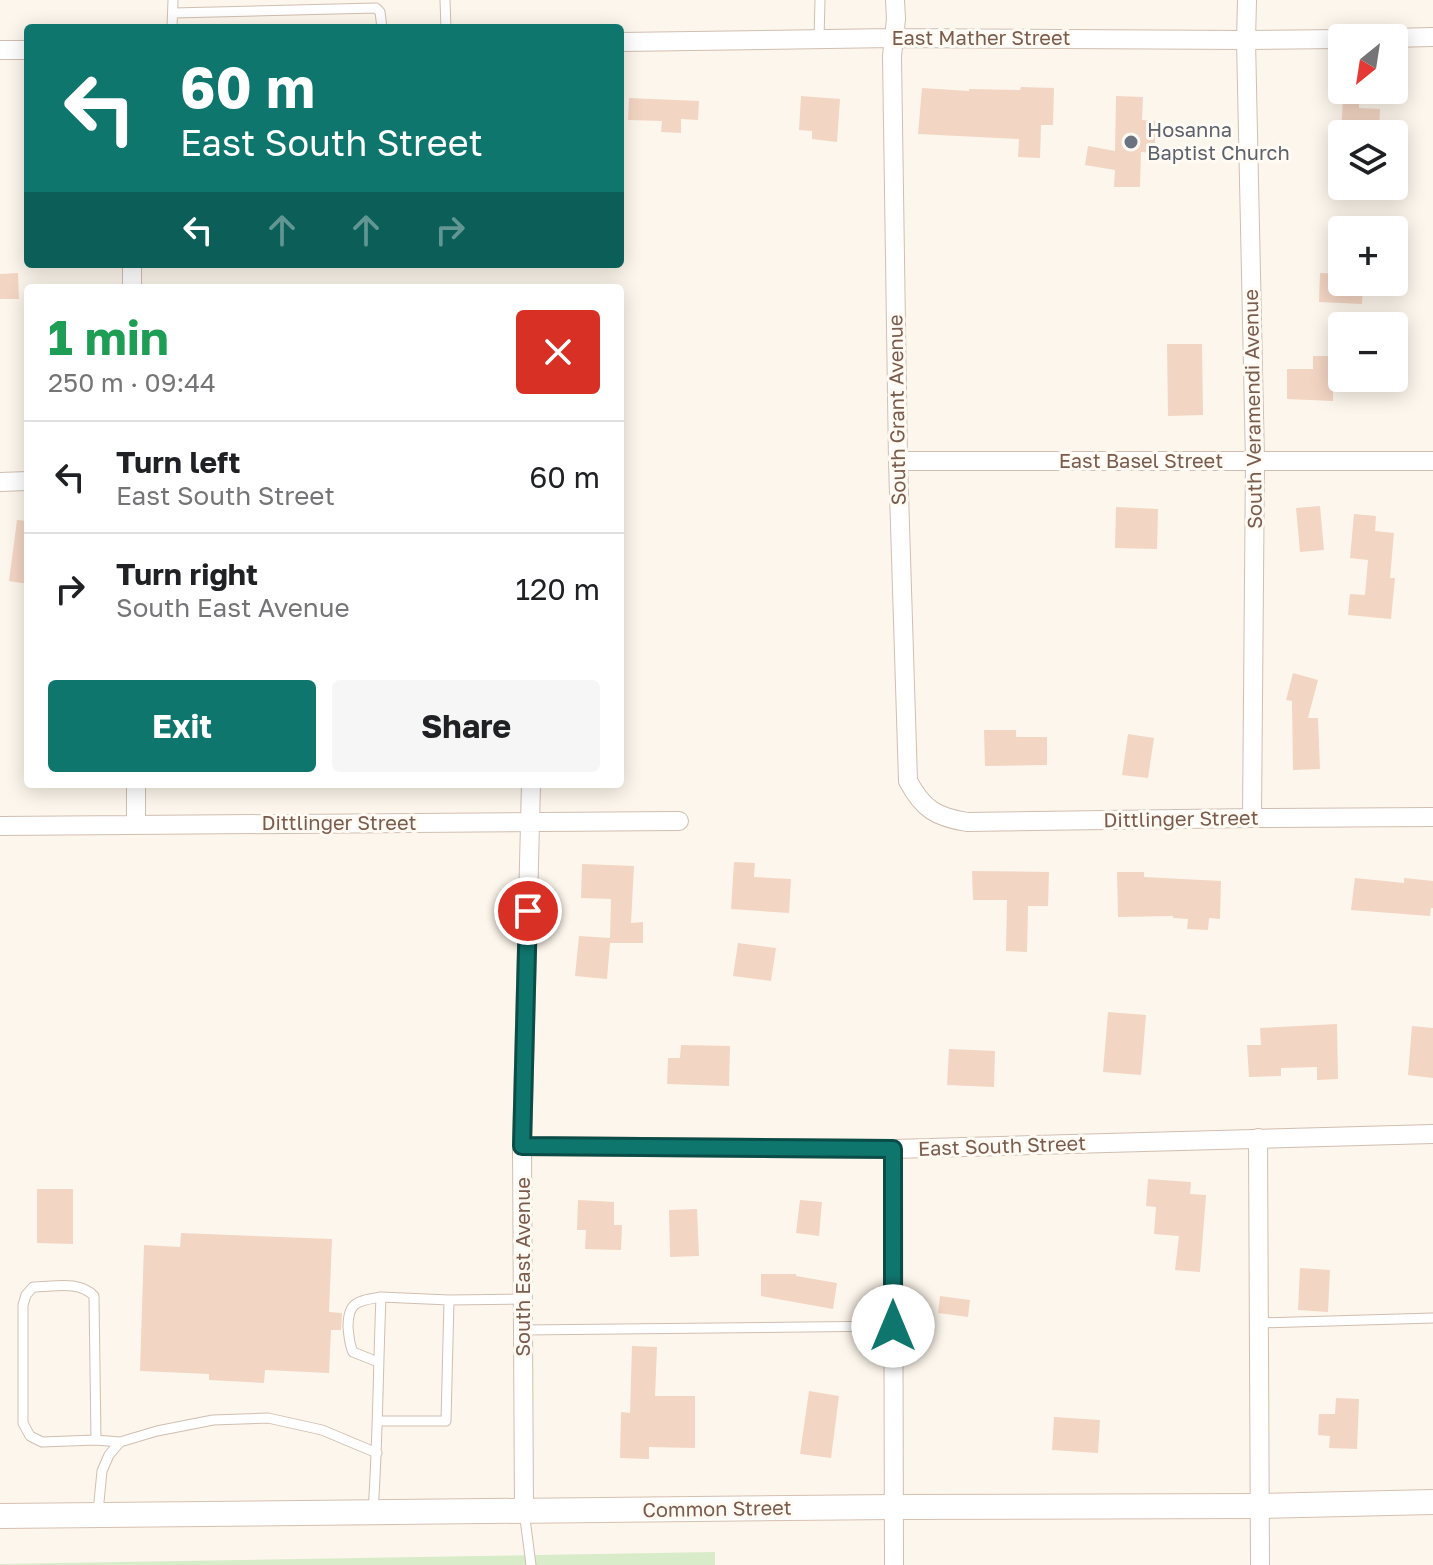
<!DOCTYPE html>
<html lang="en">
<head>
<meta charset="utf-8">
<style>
	:root { --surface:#fff; --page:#f6f6f6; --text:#202124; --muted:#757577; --line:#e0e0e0; --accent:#0f766e }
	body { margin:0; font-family:"Golos Text",sans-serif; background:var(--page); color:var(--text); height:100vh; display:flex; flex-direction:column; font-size:30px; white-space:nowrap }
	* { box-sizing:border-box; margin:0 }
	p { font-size:26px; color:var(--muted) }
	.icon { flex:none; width:44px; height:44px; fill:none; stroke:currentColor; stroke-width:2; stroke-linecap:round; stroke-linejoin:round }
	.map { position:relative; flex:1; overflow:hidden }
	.details { position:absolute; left:24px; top:284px; width:600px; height:504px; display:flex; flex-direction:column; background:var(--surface); border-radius:8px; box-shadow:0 4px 20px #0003 }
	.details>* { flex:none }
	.banner { position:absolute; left:24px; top:24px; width:600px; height:244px; border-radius:8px; box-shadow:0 4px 20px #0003; background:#0f766e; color:#fff; overflow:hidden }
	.needle { width:52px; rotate:210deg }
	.tools { position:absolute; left:1328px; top:24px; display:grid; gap:16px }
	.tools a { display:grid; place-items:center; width:80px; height:80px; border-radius:8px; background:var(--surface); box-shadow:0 4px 20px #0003; font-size:40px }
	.pin { position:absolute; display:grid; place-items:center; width:68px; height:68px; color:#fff; margin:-34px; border:4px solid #fff; border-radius:50%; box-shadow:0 2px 8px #0007 }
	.me { position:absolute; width:88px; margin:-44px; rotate:0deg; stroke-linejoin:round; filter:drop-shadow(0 0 6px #0008) }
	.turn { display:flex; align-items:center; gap:28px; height:168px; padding:0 24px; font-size:36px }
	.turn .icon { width:104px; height:104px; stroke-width:2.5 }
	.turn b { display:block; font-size:56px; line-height:68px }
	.lanes { display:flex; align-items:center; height:76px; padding:0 24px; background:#0003; justify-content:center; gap:40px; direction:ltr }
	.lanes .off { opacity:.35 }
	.round { display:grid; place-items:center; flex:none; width:84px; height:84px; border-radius:8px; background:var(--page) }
	.head { display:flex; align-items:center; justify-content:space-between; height:136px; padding:0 24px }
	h1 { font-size:48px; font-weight:700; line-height:60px; color:#1e9e55 }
	.action { display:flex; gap:16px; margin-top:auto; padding:16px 24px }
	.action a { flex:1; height:92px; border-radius:8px; background:var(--accent); color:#fff; font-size:32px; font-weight:700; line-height:92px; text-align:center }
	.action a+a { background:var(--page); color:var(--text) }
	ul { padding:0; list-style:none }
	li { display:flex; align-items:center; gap:24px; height:112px; padding:0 24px; border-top:2px solid var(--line) }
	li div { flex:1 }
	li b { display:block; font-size:30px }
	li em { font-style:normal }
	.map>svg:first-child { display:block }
</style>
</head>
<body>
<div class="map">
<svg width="1433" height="1565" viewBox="0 0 1433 1565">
	<rect width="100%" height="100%" fill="#fdf6ec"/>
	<!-- green -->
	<path fill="#d8ecc9" d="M715,1552V1565H0V1564Z"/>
	<!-- building -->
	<path fill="#f3d5c3" d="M1021,87L1054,88L1053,125H1041L1040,158L1018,157L1019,139L918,134L922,88L969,91V89L1020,90Z
		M801,96L840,99L837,142L812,139V131L799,130Z
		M1116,96L1143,97L1142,120L1155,121V153L1141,152L1140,187H1114L1115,170L1085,165L1088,146L1115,151Z
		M629,98L699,101L698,120L681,119V133L661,132L662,121L628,120Z
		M1343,98H1359V108L1380,109L1379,134H1341Z
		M18,273L19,299H0V274Z
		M1320,273L1342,274V282H1363L1362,304L1319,302Z
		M1167,344H1202L1203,415L1168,416Z
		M1313,356H1334L1333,401L1287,399V369H1313Z
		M1320,506L1324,550L1300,552L1296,508Z
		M1116,507L1158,509L1157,549L1115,548Z
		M1354,514L1376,516L1375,531L1394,533L1390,578H1395L1391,619L1348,615L1350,594L1365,595L1368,560L1350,558Z
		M17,520L28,521V584L9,581Z
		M1293,673L1318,680L1308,718H1318L1320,769L1293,770L1292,701L1286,700Z
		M984,730H1016V737H1047V765L985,766Z
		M1128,734L1154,738L1148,778L1122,775Z
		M734,862L755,863L754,877L791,879L789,913L731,909Z
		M582,864L634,866L631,923L643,922V943H610L607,979L575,976L579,936L610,938L611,899L581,898Z
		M972,871L1049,872L1048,906H1028L1027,952L1006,951L1007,900H973Z
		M1117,872H1144V877L1221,881L1220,919L1209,918L1208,930L1187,929L1188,919L1173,918V916L1118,917Z
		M1355,878L1404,883V878L1433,881V908H1431L1430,916L1351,910Z
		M738,943L776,948L771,981L733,976Z
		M1108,1012L1146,1015L1141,1075L1103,1072Z
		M1337,1024L1338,1079L1317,1080V1067L1281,1068V1076L1249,1077L1247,1045H1261L1260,1028Z
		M1412,1026L1433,1028V1078L1408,1075Z
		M681,1045L730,1046L729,1086L667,1084L668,1058H680Z
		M949,1049L995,1051L994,1087L947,1085Z
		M1148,1179L1191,1182L1190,1194L1206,1195L1200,1272L1175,1270L1179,1236L1154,1234L1156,1207L1146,1206Z
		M37,1189H73V1244L37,1243Z
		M578,1200L614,1202V1225H622L621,1250L585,1249L586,1230H577Z
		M800,1200L822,1202L819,1236L796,1233Z
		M697,1209L699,1256L670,1257L669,1210Z
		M181,1233L332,1239L329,1312L342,1313L341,1330H331L329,1373L265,1370L264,1383L209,1380V1374L140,1371L144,1245L180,1247Z
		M1300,1268L1330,1270L1328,1312L1298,1310Z
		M761,1274H796V1276L837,1283L833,1309L761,1296Z
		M940,1296L970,1300L968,1317L938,1313Z
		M632,1346L657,1347L655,1396H695V1448L649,1447V1459L620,1458L621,1412L630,1413Z
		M809,1391L839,1396L831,1458L800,1454Z
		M1336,1398L1359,1399L1357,1449L1329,1448L1330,1436L1318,1435L1319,1414H1335Z
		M1054,1417L1100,1420L1098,1453L1052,1450Z"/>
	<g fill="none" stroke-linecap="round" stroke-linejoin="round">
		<defs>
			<path id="lane" d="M445,0L446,28
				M173,13L376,8L380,12L382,28
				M172,28L173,0
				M819,39L820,0
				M449,1300L523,1299
				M1258,1323L1433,1318
				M523,1330L893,1326
				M378,1362L353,1352C349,1344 349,1336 348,1327C348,1301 358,1301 381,1297
				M96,1440L94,1296C79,1280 53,1287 33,1287L26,1295L23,1305V1423L30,1436L42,1442L96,1440L120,1442
				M524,1511L531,1565
				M98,1512L102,1471L109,1455L120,1442L157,1431L213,1420L268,1418L322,1430L377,1453
				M373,1512C378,1440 378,1369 381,1297L449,1300L446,1421H378"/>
			<path id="street" d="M895,0L896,19L892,56L898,461L908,781C923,809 936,817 967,822L1252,818L1433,817
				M1247,0L1246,40L1255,461L1252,818
				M1390,38L1433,37
				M620,42L893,38L1246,40L1342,39
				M0,50H28
				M132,264V288
				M898,461H1433
				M0,482L28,481
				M136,784V824
				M0,826L679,821
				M1258,1138L1260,1565
				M522,1146L893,1149L1433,1134
				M893,1149L894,1565
				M524,1511L522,1146L531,784"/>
			<path id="secondary" d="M0,1516L893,1507L1259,1506L1433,1502"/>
		</defs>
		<!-- lane casing -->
		<use href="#lane" stroke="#d1beb0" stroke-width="11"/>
		<!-- street casing -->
		<use href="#street" stroke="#d1beb0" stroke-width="20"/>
		<!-- secondary casing -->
		<use href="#secondary" stroke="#d6c0b0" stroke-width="26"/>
		<!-- lane -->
		<use href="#lane" stroke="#fff" stroke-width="9"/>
		<!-- street -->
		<use href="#street" stroke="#fff" stroke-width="18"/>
		<!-- secondary -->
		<use href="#secondary" stroke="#fff" stroke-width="24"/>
	</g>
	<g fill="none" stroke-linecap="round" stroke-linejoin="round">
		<defs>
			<path id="route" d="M528,911L522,1146L893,1149V1326"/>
		</defs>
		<!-- route casing -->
		<use href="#route" stroke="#0a4d48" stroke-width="20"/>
		<!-- route -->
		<use href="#route" stroke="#0f766e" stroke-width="14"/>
	</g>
	<!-- markers -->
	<circle fill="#6b7280" stroke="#fffaf3" stroke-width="3" cx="1131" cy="142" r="8"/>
	<g text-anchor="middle" stroke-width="6" stroke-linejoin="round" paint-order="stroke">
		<!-- street labels -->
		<g font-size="20" fill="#7a5c4d" stroke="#fffaf3">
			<text x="981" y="45">East Mather Street</text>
			<text transform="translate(1253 409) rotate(-91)" y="7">South Veramendi Avenue</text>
			<text transform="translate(897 410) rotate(-91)" y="7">South Grant Avenue</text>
			<text x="1141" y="468">East Basel Street</text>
			<text transform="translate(1181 819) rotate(-1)" y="7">Dittlinger Street</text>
			<text x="339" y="830">Dittlinger Street</text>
			<text transform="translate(1002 1146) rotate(-2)" y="7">East South Street</text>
			<text transform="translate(523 1267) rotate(-90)" y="7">South East Avenue</text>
			<text transform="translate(717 1509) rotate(-1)" y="7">Common Street</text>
		</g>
		<!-- worship labels -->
		<g font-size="20" fill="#5b616d" stroke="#fffaf3" text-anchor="start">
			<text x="1147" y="137">Hosanna<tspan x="1147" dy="23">Baptist Church</tspan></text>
		</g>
	</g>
</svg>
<div class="tools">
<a><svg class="needle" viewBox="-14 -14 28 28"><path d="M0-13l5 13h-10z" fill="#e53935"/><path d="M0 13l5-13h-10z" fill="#757577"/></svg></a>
<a><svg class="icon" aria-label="layers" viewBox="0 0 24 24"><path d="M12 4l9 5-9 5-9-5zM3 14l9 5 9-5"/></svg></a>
<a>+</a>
<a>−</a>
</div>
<div class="pin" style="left:528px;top:911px;background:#d93025"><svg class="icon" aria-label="arrive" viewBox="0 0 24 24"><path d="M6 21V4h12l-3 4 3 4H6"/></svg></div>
<svg class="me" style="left:893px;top:1326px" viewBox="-20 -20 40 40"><circle r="19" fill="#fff"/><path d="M0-13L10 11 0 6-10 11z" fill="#0f766e"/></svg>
<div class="banner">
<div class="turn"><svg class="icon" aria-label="left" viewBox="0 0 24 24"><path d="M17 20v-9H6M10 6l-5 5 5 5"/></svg><div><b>60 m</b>East South Street</div></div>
<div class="lanes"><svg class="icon" aria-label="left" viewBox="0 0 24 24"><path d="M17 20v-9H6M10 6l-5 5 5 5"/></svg><svg class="icon off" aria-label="ahead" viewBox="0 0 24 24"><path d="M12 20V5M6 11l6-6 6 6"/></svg><svg class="icon off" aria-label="ahead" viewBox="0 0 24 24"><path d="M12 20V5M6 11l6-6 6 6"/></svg><svg class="icon off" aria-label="right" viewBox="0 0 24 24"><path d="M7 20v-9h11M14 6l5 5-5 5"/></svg></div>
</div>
<section class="details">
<div class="head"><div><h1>1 min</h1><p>250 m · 09:44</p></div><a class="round" style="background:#d93025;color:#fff"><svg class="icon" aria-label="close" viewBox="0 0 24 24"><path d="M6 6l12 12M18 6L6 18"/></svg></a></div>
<ul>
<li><svg class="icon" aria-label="left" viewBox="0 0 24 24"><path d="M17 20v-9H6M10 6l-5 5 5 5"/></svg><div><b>Turn left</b><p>East South Street</p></div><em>60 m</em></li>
<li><svg class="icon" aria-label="right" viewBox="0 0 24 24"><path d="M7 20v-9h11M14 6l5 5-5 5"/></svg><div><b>Turn right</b><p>South East Avenue</p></div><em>120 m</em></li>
</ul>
<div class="action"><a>Exit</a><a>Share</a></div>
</section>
</div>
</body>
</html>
